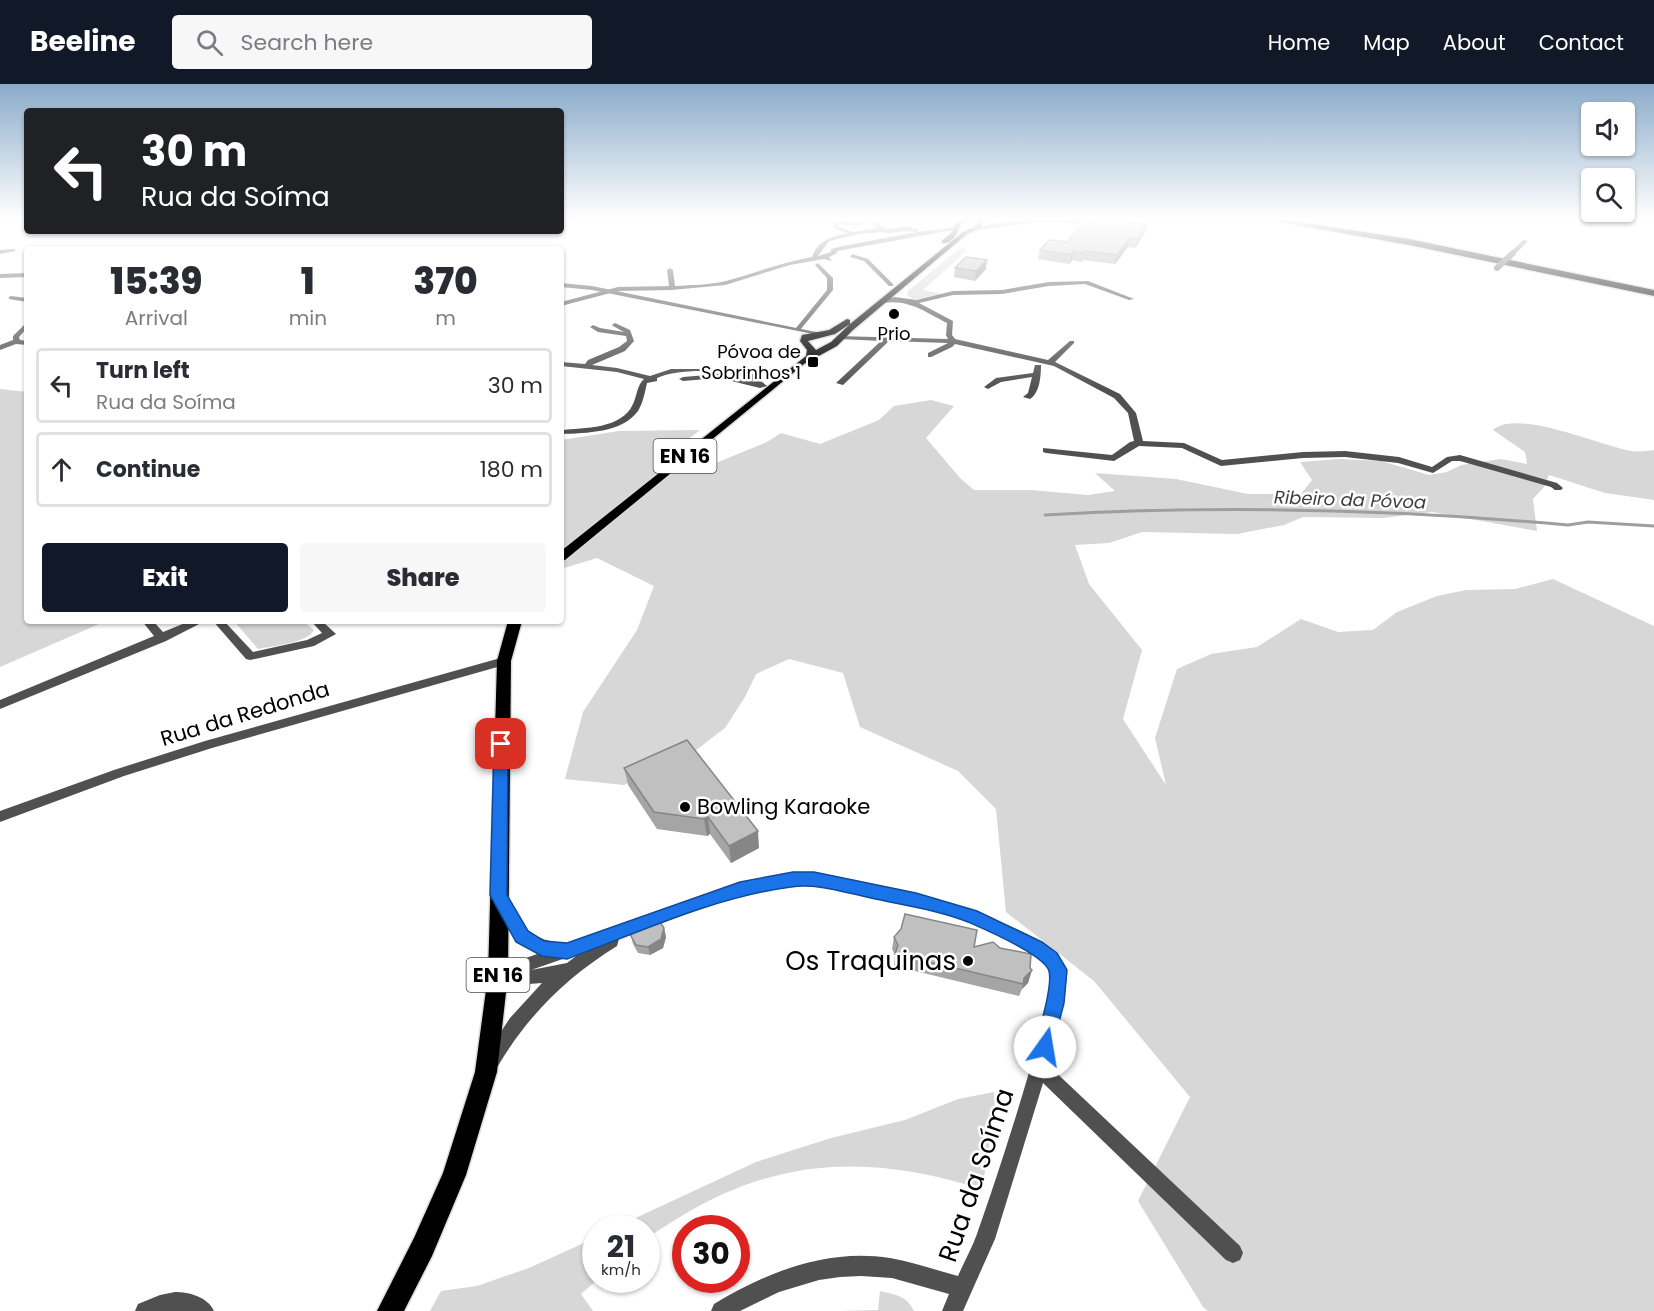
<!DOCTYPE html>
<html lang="en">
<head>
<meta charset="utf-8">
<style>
	:root { --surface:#fff; --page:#f7f7f7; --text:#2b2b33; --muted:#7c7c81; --line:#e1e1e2; --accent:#111827 }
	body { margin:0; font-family:Poppins,sans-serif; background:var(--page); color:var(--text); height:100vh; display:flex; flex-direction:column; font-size:22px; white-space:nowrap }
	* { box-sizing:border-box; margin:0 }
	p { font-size:20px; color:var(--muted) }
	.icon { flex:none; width:33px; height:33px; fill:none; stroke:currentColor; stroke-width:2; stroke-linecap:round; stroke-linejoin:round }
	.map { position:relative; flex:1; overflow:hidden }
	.side { position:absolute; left:24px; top:162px; width:540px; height:378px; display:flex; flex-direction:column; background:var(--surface); border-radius:6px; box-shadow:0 2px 4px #0004 }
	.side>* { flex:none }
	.hud { position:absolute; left:24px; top:24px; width:540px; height:126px; border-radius:6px; box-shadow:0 2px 4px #0004; background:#202124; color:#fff; overflow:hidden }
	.buttons { position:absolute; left:1581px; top:18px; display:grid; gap:12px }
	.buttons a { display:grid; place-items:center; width:54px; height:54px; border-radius:6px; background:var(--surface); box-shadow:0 2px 4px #0004; font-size:30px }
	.speed { position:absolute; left:582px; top:1131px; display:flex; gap:12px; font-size:30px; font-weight:700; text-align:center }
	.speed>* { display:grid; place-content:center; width:78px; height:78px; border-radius:50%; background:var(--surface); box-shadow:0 2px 4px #0004; line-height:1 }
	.speed small { font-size:15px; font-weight:400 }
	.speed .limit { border:9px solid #d22; background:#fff; color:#111 }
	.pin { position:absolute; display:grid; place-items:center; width:51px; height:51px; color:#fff; margin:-26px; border-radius:12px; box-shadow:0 3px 9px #0006 }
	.me { position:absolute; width:66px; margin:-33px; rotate:13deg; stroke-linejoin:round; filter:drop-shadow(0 0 4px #0008) }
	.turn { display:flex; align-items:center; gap:21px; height:126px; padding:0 18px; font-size:27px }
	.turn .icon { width:78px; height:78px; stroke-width:2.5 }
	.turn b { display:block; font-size:42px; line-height:51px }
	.eta { display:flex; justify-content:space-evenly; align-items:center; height:102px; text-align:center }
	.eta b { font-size:36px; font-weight:800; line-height:42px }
	.primary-button { display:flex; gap:12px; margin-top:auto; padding:12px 18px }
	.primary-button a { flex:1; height:69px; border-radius:6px; background:var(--accent); color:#fff; font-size:24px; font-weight:800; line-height:69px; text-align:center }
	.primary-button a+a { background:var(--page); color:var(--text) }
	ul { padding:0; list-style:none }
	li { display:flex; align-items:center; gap:18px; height:75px; margin:0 12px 9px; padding:0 6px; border:3px solid var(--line); border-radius:6px }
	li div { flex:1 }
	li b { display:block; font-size:22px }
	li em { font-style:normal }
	header { display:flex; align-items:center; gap:36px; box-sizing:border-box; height:84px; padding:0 30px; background:var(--accent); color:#fff }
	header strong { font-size:28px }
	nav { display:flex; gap:33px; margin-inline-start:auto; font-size:21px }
	.search { width:420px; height:54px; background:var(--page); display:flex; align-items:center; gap:15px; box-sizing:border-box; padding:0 21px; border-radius:6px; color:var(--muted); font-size:22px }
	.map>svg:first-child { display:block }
</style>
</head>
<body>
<header>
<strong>Beeline</strong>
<div class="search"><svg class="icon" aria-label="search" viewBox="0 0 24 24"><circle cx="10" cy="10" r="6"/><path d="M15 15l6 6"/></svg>Search here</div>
<nav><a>Home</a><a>Map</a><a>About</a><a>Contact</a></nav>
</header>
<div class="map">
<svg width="1654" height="1227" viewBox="0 0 1654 1227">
	<rect width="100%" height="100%" fill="#fff"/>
	<!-- green -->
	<path fill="#d7d7d7" d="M961,163L968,166L923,206L942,210C930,213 917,220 907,211L908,207Z
		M0,305L27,308V537H106L0,583Z
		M931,316L954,322L926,354L960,394L974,406H1031L1088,411L1115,407L1095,389L1176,395L1248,410H1301L1312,396L1300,378L1340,375L1381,377L1429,391L1447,388L1461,381L1501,375L1527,380L1525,368L1493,346C1517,324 1601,362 1631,367C1638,368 1647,367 1654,366V416L1605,409L1549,391L1544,403L1533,415L1537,447L1432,428L1383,434L1303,433L1284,441L1237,450L1142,448L1109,459L1075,461L1089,500L1142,566L1123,635L1166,701L1155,654L1177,585L1211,570L1257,563L1301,535L1338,548L1373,546L1397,528L1437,512L1466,506L1515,505L1553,495L1654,542V1227H1208L1203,1223L1138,1117L1190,1013L1094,897L1006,828L996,725L958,687L860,643L843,589L789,575L756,590L745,613L725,644L691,670L624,701L565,695L583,628L637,546L654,502L597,474L561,485V356L619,347L700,346L671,369L694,388L767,358L781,349L820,360L879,336L894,322Z
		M234,537H303L314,546C308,559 272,562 258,565Z
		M994,1008L995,1026L982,1105C898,1079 819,1071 735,1105C704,1117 674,1136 647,1154L646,1144H614L756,1078L831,1054L905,1036L958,1015Z
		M595,1154L597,1196L581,1210L593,1227H430L441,1207L477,1202L529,1184Z
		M880,1207C896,1211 906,1211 914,1227H839L878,1226Z"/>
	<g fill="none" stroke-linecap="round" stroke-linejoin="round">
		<!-- stream -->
		<path stroke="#9e9e9e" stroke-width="3" d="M1045,431C1220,421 1393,425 1568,441L1588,438L1654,442"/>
		<defs>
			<path id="primary" d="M964,134H972L960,141C958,150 952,160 942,159V157L952,148L955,139Z
				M978,134H984L981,144L967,150L853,246L837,262L804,280L565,476L561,477V467L806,272L807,266L800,257L802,251L829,246L847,235L850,236V240L963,148L976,142ZM850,240L831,258L816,266L808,257L835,250Z
				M508,537H522L511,577L508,891L497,988L466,1091L432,1172L404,1227H377L414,1154L443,1089L475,988L488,891L497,577Z"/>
			<path id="motorway" d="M1257,134H1274L1409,155L1654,206V212L1409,161Z"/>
		</defs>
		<!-- primary casing -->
		<use href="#primary" stroke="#dbdbdb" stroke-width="3"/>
		<!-- motorway casing -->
		<use href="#motorway" stroke="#dbdbdb" stroke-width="3"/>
		<!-- minor -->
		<path fill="#505050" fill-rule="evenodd" d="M852,134L873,136L887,145L906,142L919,146L916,148C905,146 897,149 887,149C867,147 849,152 829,157L818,172L831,168V165L843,162L917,148L956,143L959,145L837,167V169L829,173L832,177L824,175L790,181L725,201L672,206L618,207L561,222V218L618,203L669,202L667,186L670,184L673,186L675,202C692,201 710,201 726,197C755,189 783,178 812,173C818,156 832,153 848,149L835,145L832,139L835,137L865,138L863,141H838L839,143L853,148L878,144L869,138Z
			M1038,135H1084L1102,138L1099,140L1038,138L977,146L974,144L1007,137Z
			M1523,156L1528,157L1515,170H1511V168Z
			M15,165V167L0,170V166Z
			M852,170L868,175L893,200V202H889L864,177L850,173Z
			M818,179L833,194V206L800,246H796V244L827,206V194L815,181Z
			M1088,197L1134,215L1129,216L1085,200L1049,202L1002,210L953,211L919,219L953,237L952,251L955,255L1048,276L1070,257H1074V259L1055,278L1120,310L1136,329L1143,357L1184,359L1222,376L1303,368L1345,367L1399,373L1432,383L1447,373L1460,371L1557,399L1563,404L1561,406H1555L1551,403L1460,377H1452L1433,389L1398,379L1345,373L1303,374L1221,382L1182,364L1139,362L1114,377L1046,369L1043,368V364L1112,371L1130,358L1134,357L1128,329L1114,314L1054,282L955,260L952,263L931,273H928V269L948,259L889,257L843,301L836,299L881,257L840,255L837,253L838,252L948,255L946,251L947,239C925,228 909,215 883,219L880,217L881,216L895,213L917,216L953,207L1002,206L1049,198Z
			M11,212L27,214V218L9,215V213Z
			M27,238V244L19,253L20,256L27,257V261L16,260L0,266V261L13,256V252Z
			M615,239L630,246L634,257L625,267L592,281L617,284L650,292L671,285H731L753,290L767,302L760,304L719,294L683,297L679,295L683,293L719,290L755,298C737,284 677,284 657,294V297L647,299C645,308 643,319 638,327C622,349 586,349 561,350V346C584,344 622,345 633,320C637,312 637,301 644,295L617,288L561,282V278L585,280L588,276L619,263L627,257L626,252L598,248L590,243L593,241L600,244L624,248L613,242L612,241Z
			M1035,281H1041C1041,291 1040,309 1030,315L1023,313L1028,309L1032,293L1001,298L988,305L984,303L996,294L1033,289Z
			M142,537H153L163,548L190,537H205L166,557L0,625V616L154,552Z
			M213,537H224L253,568L307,556L322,549L311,537H322L336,550L314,562L250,576L246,575Z
			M504,573L508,574L510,577L508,580L212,664L124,692L0,738V727L114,686L205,657Z
			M793,789C839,789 1059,836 1066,887C1069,910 1054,957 1048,981L1240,1162L1243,1169L1240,1176L1233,1179L1226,1176L1043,999L995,1155L963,1227H942L949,1210L892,1194L861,1192L840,1193L819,1196L779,1208L740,1227H711L714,1220C767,1188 827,1164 890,1174C913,1178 935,1186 958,1192C964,1178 972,1164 977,1150C990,1114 1059,910 1049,885C1042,870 985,844 968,838C936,825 900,820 867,812C843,807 816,798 791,801C731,809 675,835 619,855L617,862C567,893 528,931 498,982L492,984L486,982L483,976L486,970L510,934L542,899L516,901L492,896L490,891L492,886L540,869C513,859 507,843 495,818L497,814L502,812L507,814C524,846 529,855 567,860L740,799ZM580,869L567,879L531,886Z
			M175,1208C189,1208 208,1213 214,1227H135L138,1220L160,1211Z"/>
		<!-- tertiary -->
		<path fill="#505050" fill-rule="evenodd" d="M27,189V193L0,194V190Z
			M561,199L592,202L821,249L818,251L592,206L561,203Z"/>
		<!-- primary -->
		<use href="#primary" fill="#000" fill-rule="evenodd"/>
		<!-- motorway -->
		<use href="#motorway" fill="#000" fill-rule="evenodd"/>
		<!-- minor-bridge -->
		<path stroke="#505050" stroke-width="6" d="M1497,184L1513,169"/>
	</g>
	<!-- wall -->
	<path fill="#a5a5a5" d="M1145,149L1135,164L1128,163L1115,180L1083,176L1082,178L1072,176L1070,180L1038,175L1040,166L1067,158Z
		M955,184L986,185L975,197L954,193Z
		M687,656L759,764L731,779L710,750L707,752L657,745L628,701L624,684Z
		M664,844L666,853L663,864L650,871L638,869L633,860L631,852Z
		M894,853L974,863L1000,864L1030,884L1032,886L1028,899L1022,905L1019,912L894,882L895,871L892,865Z"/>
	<!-- shaded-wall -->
	<path fill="#868686" d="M1147,140L1145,149L1135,164L1137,155Z
		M1130,154L1128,163L1115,180L1117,171Z
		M1074,167L1072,176L1070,180L1071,171Z
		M987,176L986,185L975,197L976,187Z
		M708,733L710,750L707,752L704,735Z
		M758,747L759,764L731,779L729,762Z
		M664,844L666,853L663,864L650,871L648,863Z
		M1032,886L1028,899L1022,905L1024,894Z"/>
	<!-- building -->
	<path fill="#c0c0c0" stroke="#868686" stroke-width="1.5" d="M1088,134L1147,140L1137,155L1130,154L1117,171L1085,167L1084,169L1074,167L1071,171L1040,166L1049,156L1067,158Z
		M966,173L987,176L976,187L955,184Z
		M687,656L758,747L729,762L708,733L704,735L654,728L624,684Z
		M905,830L977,846L974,863L993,858L1000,864L1031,870L1030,884L1032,886L1024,894L1023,900L895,870L898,861L894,853L901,845Z
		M659,836L664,844L661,855L648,863L636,861L631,852L634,843Z"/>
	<!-- sky -->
	<linearGradient id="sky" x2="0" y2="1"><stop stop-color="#8aabca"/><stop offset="0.44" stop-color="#fff"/><stop offset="1" stop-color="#fff" stop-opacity="0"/></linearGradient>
	<rect width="1654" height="306" fill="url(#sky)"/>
	<!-- route -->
	<path fill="#1a73e8" stroke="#114b97" stroke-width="1.5" d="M501,654L508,660L507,811L528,847L544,857L567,859L740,798L793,788H814L916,809L977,827L1042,858L1057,869L1067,886L1064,919L1051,969L1045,972L1038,969L1035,963C1039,946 1053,902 1049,887C1045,871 984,845 968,838C938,826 903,821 871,814C846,809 818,799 791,803C714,813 640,848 567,875L542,872L516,858L490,811L494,660Z"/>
	<!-- markers -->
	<g fill="#000" stroke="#fff" stroke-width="2">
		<circle cx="894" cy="230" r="6"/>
		<rect x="807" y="272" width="12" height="12" rx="3"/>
		<circle cx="685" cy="723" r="6"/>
		<circle cx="968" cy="877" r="6"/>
	</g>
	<g text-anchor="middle" stroke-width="5" stroke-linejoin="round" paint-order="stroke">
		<!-- far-poi labels -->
		<g font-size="18" fill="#000" stroke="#fff">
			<text x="894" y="256">Prio</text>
			<text x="801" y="274" text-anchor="end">Póvoa de<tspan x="801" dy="21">Sobrinhos 1</tspan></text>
		</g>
		<!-- far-water labels -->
		<g font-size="18" font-style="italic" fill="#3f3f3f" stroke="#fff">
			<text transform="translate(1350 416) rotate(2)" y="6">Ribeiro da Póvoa</text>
		</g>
		<!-- shield labels -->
		<g fill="#fff" stroke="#4c4c4c" stroke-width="1.5">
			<rect x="653.5" y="355" width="63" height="34" rx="4.5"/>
			<rect x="466.5" y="874" width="63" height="34" rx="4.5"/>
		</g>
		<g font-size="20" font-weight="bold" fill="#000">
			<text x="685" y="379">EN 16</text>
			<text x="498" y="898">EN 16</text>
		</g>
		<!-- street labels -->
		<g font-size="21" fill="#000" stroke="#fff">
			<text transform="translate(245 630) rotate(-17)" y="7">Rua da Redonda</text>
		</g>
		<!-- poi labels -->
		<g font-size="21" fill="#000" stroke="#fff" text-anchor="start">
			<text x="697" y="730">Bowling Karaoke</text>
		</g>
		<!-- near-poi labels -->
		<g font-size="26" fill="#000" stroke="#fff" text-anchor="end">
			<text x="956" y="886">Os Traquinas</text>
		</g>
		<!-- near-street labels -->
		<g font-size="26" fill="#000" stroke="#fff">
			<text transform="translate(976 1091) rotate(-71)" y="9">Rua da Soíma</text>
		</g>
	</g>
</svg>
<div class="buttons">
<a><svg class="icon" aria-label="sound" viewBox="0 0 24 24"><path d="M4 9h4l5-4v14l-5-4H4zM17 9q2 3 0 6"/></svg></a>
<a><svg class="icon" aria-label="search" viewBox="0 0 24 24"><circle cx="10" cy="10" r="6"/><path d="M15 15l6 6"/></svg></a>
</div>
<div class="speed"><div>21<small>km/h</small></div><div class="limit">30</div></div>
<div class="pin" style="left:501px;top:660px;background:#d93025"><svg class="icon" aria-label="arrive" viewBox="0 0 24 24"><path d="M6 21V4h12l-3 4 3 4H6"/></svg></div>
<svg class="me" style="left:1045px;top:963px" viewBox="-20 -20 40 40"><circle r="19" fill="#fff"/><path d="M0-13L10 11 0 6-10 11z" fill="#1a73e8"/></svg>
<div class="hud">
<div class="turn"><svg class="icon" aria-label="left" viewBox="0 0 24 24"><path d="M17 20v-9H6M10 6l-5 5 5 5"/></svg><div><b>30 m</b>Rua da Soíma</div></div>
</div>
<section class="side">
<div class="eta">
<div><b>15:39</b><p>Arrival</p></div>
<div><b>1</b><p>min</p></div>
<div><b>370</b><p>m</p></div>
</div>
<ul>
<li><svg class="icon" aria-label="left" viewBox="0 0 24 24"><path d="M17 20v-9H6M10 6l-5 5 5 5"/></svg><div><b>Turn left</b><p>Rua da Soíma</p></div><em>30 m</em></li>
<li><svg class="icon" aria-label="ahead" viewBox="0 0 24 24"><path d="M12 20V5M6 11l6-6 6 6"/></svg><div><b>Continue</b></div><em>180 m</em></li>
</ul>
<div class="primary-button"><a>Exit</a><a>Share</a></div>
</section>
</div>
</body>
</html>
